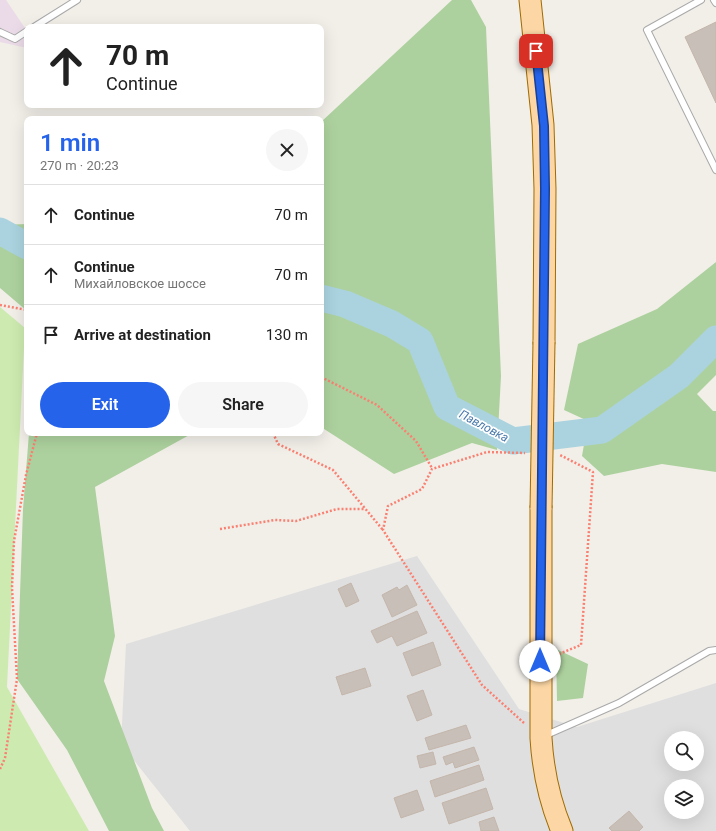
<!DOCTYPE html>
<html lang="en">
<head>
<meta charset="utf-8">
<style>
	:root { --surface:#fff; --page:#f6f6f6; --text:#222; --muted:#767676; --line:#e0e0e0; --accent:#2563eb }
	body { margin:0; font-family:Roboto,sans-serif; background:var(--page); color:var(--text); height:100vh; display:flex; flex-direction:column; font-size:15px; white-space:nowrap }
	* { box-sizing:border-box; margin:0 }
	p { font-size:13px; color:var(--muted) }
	.icon { flex:none; width:22px; height:22px; fill:none; stroke:currentColor; stroke-width:2; stroke-linecap:round; stroke-linejoin:round }
	.map { position:relative; flex:1; overflow:hidden }
	.drawer { position:absolute; left:24px; top:116px; width:300px; height:320px; display:flex; flex-direction:column; background:var(--surface); border-radius:8px; box-shadow:0 4px 16px #0002 }
	.drawer>* { flex:none }
	.hud { position:absolute; left:24px; top:24px; width:300px; height:84px; border-radius:8px; box-shadow:0 4px 16px #0002; background:#fff; color:var(--text); overflow:hidden }
	.buttons { position:absolute; left:664px; top:731px; display:grid; gap:8px }
	.buttons a { display:grid; place-items:center; width:40px; height:40px; border-radius:50%; background:var(--surface); box-shadow:0 4px 16px #0002; font-size:20px }
	.pin { position:absolute; display:grid; place-items:center; width:34px; height:34px; color:#fff; margin:-17px; border-radius:8px; box-shadow:0 2px 6px #0006 }
	.me { position:absolute; width:44px; margin:-22px; rotate:0deg; stroke-linejoin:round; filter:drop-shadow(0 0 3px #0008) }
	.turn { display:flex; align-items:center; gap:14px; height:84px; padding:0 16px; font-size:18px }
	.turn .icon { width:52px; height:52px; stroke-width:2.5 }
	.turn b { display:block; font-size:28px; line-height:34px }
	.round { display:grid; place-items:center; flex:none; width:42px; height:42px; border-radius:21px; background:var(--page) }
	.summary { display:flex; align-items:center; justify-content:space-between; height:68px; padding:0 16px }
	h1 { font-size:24px; font-weight:600; line-height:30px; color:var(--accent) }
	.primary-button { display:flex; gap:8px; margin-top:auto; padding:8px 16px }
	.primary-button a { flex:1; height:46px; border-radius:24px; background:var(--accent); color:#fff; font-size:16px; font-weight:600; line-height:46px; text-align:center }
	.primary-button a+a { background:var(--page); color:var(--text) }
	ul { padding:0; list-style:none }
	li { display:flex; align-items:center; gap:12px; height:60px; padding:0 16px; border-top:1px solid var(--line) }
	li div { flex:1 }
	li b { display:block; font-size:15px }
	li em { font-style:normal }
	.map>svg:first-child { display:block }
</style>
</head>
<body>
<div class="map">
<svg width="716" height="831" viewBox="0 0 716 831">
	<rect width="100%" height="100%" fill="#f2efe9"/>
	<!-- residential -->
	<path fill="#e0dfdf" fill-rule="evenodd" d="M417,556L519,709L577,727L716,683V831H190L121,744L126,644ZM671,738H697V764H671ZM671,786H697V812H671Z"/>
	<!-- industrial -->
	<path fill="#ebdbe8" d="M0,0H6L27,31V48L0,42Z"/>
	<!-- grass -->
	<path fill="#cdebb0" d="M0,307L25,328L7,687L89,831H0Z"/>
	<!-- forest -->
	<path fill="#add19e" d="M452,0H471L486,27L501,376L497,450L472,443L394,474L321,427V122Z
		M27,224V311L0,288V225Z
		M716,262V375L697,394L713,411H716V472L662,464L604,476L582,456L588,421L564,410L578,344L657,309Z
		M29,433H193L95,487L115,636L104,681L152,808L164,831H109L67,750L17,679L23,509Z
		M556,649L588,664L583,698L557,701Z"/>
	<g fill="none" stroke-linecap="round" stroke-linejoin="round">
		<!-- river -->
		<path stroke="#aad3df" stroke-width="27" d="M0,231L27,246
			M321,298L345,304L392,324L420,341L447,407L513,441L602,430L679,376L716,339"/>
	</g>
	<!-- building -->
	<path fill="#c7bfb8" stroke="#c4b6ab" d="M716,22V103L685,37Z
		M351,583L359,601L346,607L338,589Z
		M407,585L417,605L392,617L382,595L397,587L399,590Z
		M417,611L427,633L397,646L392,636L377,643L371,631Z
		M433,642L441,665L412,676L403,653Z
		M365,668L371,686L342,695L336,677Z
		M423,690L432,715L417,721L407,696Z
		M466,725L471,738L429,750L425,738Z
		M474,747L479,760L455,768L453,762L446,765L443,757Z
		M433,752L436,764L420,768L417,756Z
		M479,765L484,780L435,797L430,781Z
		M486,788L493,809L449,824L442,803Z
		M417,790L424,810L401,818L394,798Z
		M629,811L643,827L639,831H612L609,828Z
		M494,817L499,831H481L479,822Z"/>
	<g fill="none" stroke-linecap="round" stroke-linejoin="round">
		<defs>
			<path id="lane" d="M701,0L647,30L716,170
				M714,0L716,3
				M34,27L77,0
				M0,32L15,39L27,31
				M544,736L619,703L709,651L716,650"/>
			<path id="primary" d="M530,0L543,125L545,189L544,342
				M541,508V738C543,771 549,800 562,831"/>
		</defs>
		<!-- lane casing -->
		<use href="#lane" stroke="#a9a9a9" stroke-width="8"/>
		<!-- primary casing -->
		<use href="#primary" stroke="#a06b00" stroke-width="23"/>
		<!-- path -->
		<path stroke="#fa8072" stroke-width="2.5" stroke-dasharray="2 2" stroke-linecap="butt" d="M0,305L27,310
			M321,377L377,405L416,441L432,468
			M273,433L278,444L333,470L383,530
			M220,529L275,520L296,521L337,509H365
			M559,654L581,645L593,472L560,455
			M524,723L482,685L383,530L388,506L422,489L432,469L487,452L525,453
			M0,769L5,758L17,679L12,588L14,541L26,475L37,433"/>
		<!-- lane -->
		<use href="#lane" stroke="#fff" stroke-width="6"/>
		<!-- primary -->
		<use href="#primary" stroke="#fcd6a4" stroke-width="21"/>
		<defs>
			<path id="primary-bridge" d="M541,508L544,342"/>
		</defs>
		<!-- primary-bridge casing -->
		<use href="#primary-bridge" stroke="#a06b00" stroke-width="23" stroke-linecap="butt"/>
		<!-- primary-bridge -->
		<use href="#primary-bridge" stroke="#fcd6a4" stroke-width="21"/>
	</g>
	<g fill="none" stroke-linecap="round" stroke-linejoin="round">
		<defs>
			<path id="route" d="M536,51L544,126L545,189L540,661"/>
		</defs>
		<!-- route casing -->
		<use href="#route" stroke="#184099" stroke-width="10"/>
		<!-- route -->
		<use href="#route" stroke="#2563eb" stroke-width="7"/>
	</g>
	<g text-anchor="middle" stroke-width="3.5" stroke-linejoin="round" paint-order="stroke">
		<!-- water labels -->
		<g font-size="12" font-style="italic" fill="#4a7aab" stroke="#fff">
			<text transform="translate(484 426) rotate(28)" y="4">Павловка</text>
		</g>
	</g>
</svg>
<div class="buttons">
<a><svg class="icon" aria-label="search" viewBox="0 0 24 24"><circle cx="10" cy="10" r="6"/><path d="M15 15l6 6"/></svg></a>
<a><svg class="icon" aria-label="layers" viewBox="0 0 24 24"><path d="M12 4l9 5-9 5-9-5zM3 14l9 5 9-5"/></svg></a>
</div>
<div class="pin" style="left:536px;top:51px;background:#d93025"><svg class="icon" aria-label="arrive" viewBox="0 0 24 24"><path d="M6 21V4h12l-3 4 3 4H6"/></svg></div>
<svg class="me" style="left:540px;top:661px" viewBox="-20 -20 40 40"><circle r="19" fill="#fff"/><path d="M0-13L10 11 0 6-10 11z" fill="#2563eb"/></svg>
<div class="hud">
<div class="turn"><svg class="icon" aria-label="ahead" viewBox="0 0 24 24"><path d="M12 20V5M6 11l6-6 6 6"/></svg><div><b>70 m</b>Continue</div></div>
</div>
<section class="drawer">
<div class="summary"><div><h1>1 min</h1><p>270 m · 20:23</p></div><a class="round"><svg class="icon" aria-label="close" viewBox="0 0 24 24"><path d="M6 6l12 12M18 6L6 18"/></svg></a></div>
<ul>
<li><svg class="icon" aria-label="ahead" viewBox="0 0 24 24"><path d="M12 20V5M6 11l6-6 6 6"/></svg><div><b>Continue</b></div><em>70 m</em></li>
<li><svg class="icon" aria-label="ahead" viewBox="0 0 24 24"><path d="M12 20V5M6 11l6-6 6 6"/></svg><div><b>Continue</b><p>Михайловское шоссе</p></div><em>70 m</em></li>
<li><svg class="icon" aria-label="arrive" viewBox="0 0 24 24"><path d="M6 21V4h12l-3 4 3 4H6"/></svg><div><b>Arrive at destination</b></div><em>130 m</em></li>
</ul>
<div class="primary-button"><a>Exit</a><a>Share</a></div>
</section>
</div>
</body>
</html>
